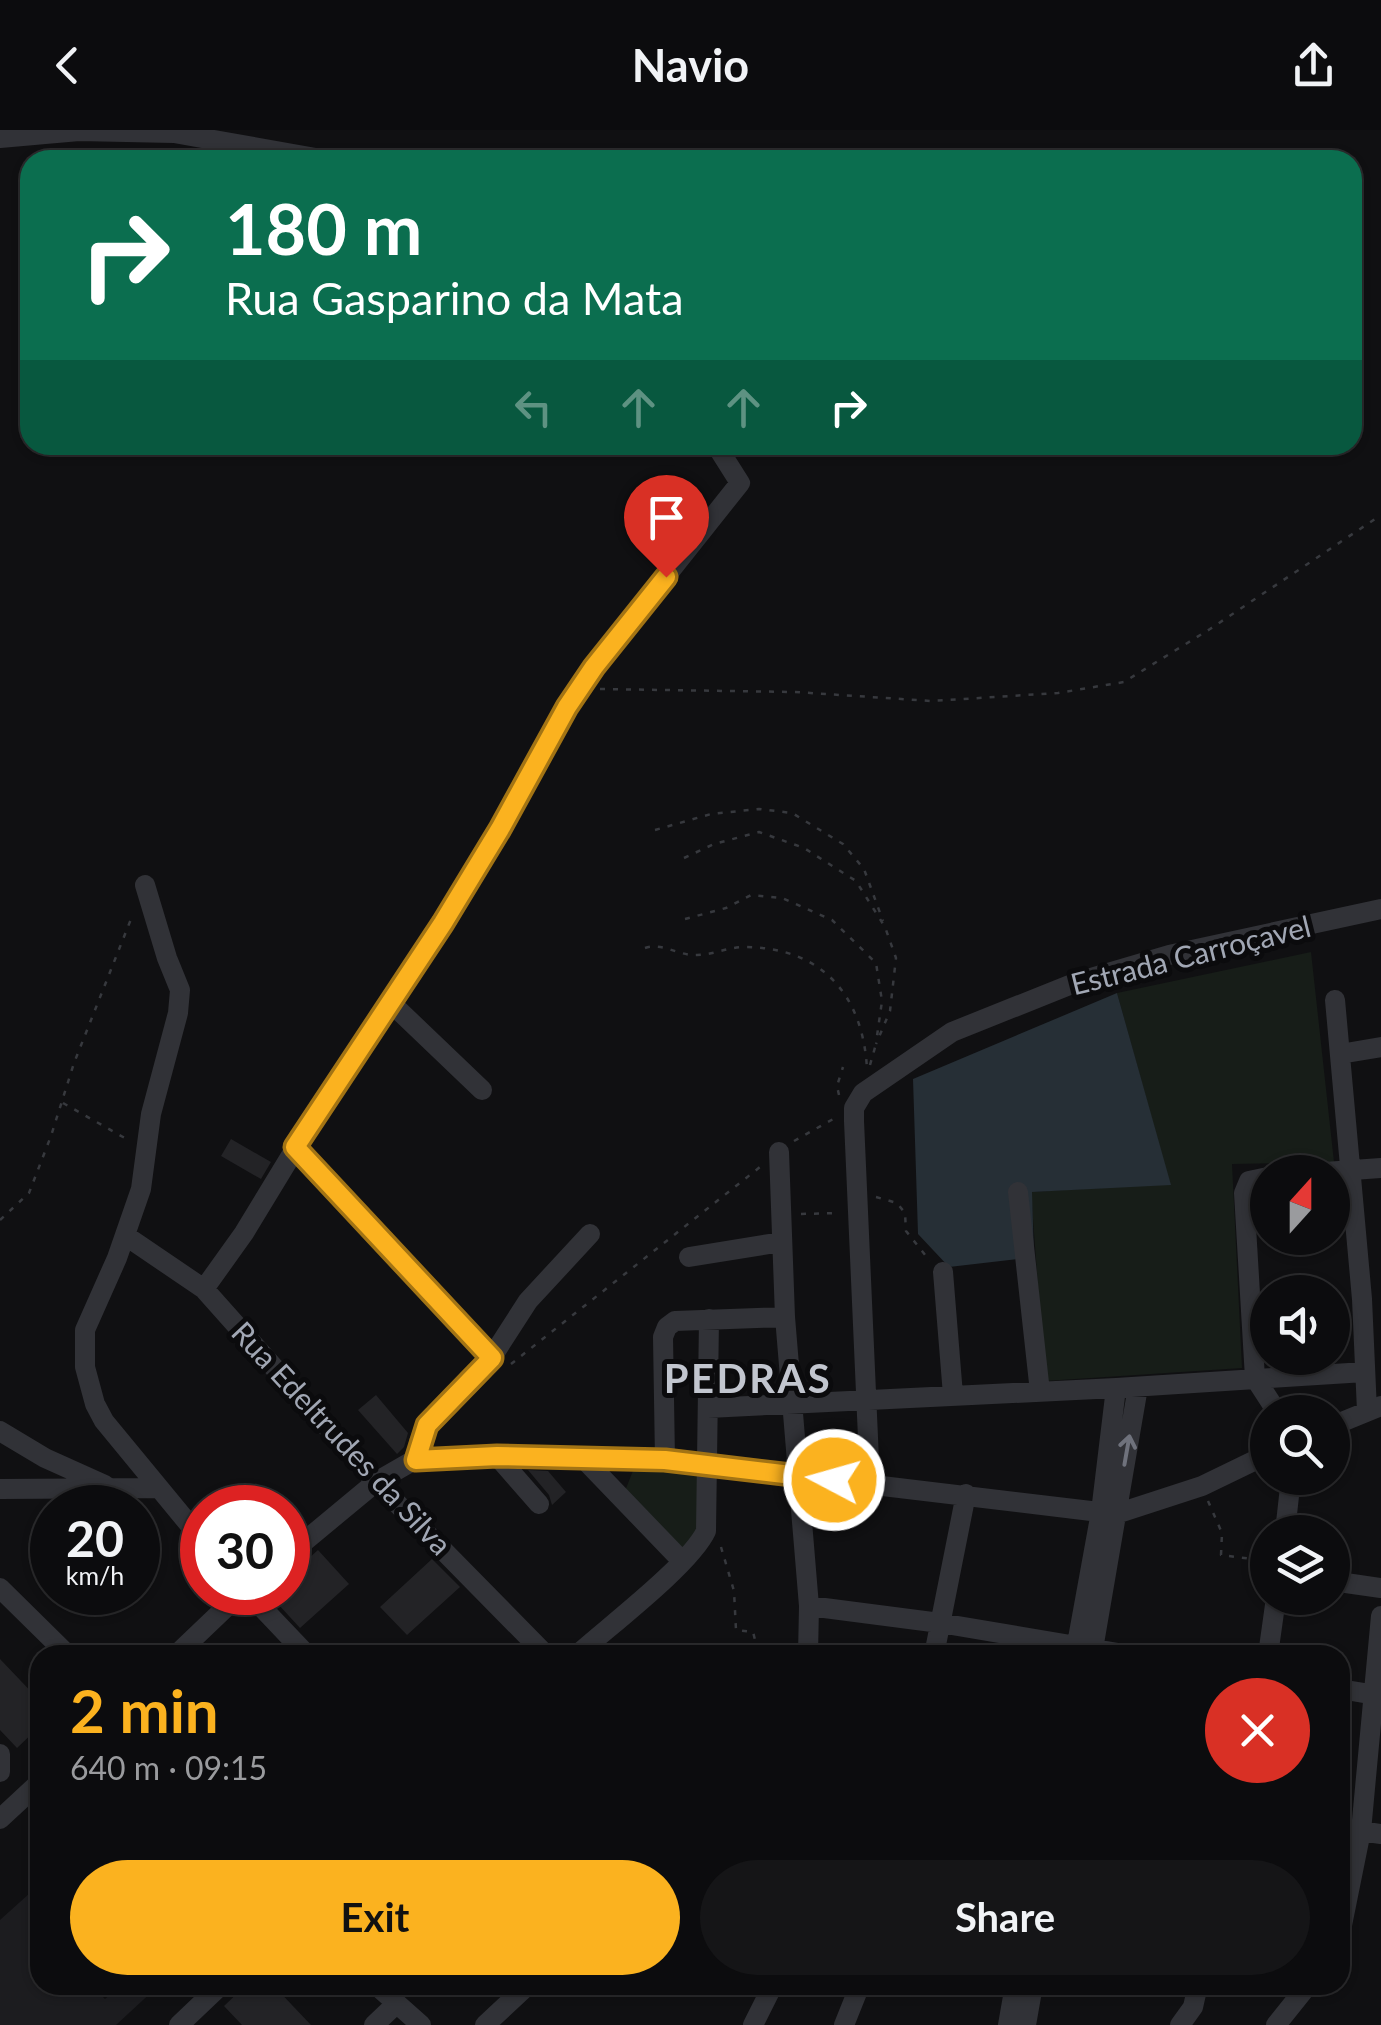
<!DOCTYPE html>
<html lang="en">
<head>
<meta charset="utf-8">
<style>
	:root { --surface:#0c0c0e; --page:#151517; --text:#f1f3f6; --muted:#9a9b9e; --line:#2c2c2e; --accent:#fbb21f }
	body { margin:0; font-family:Lato,sans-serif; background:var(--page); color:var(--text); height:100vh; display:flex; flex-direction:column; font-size:38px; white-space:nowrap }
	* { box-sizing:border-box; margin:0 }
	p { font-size:32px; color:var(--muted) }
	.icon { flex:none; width:55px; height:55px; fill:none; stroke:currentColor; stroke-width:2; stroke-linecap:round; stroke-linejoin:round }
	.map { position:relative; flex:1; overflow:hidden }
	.panel { position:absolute; left:30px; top:1515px; width:1320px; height:350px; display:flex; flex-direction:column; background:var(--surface); border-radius:30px; box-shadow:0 2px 8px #0004,0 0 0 2px var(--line) }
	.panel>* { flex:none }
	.hud { position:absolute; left:20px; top:20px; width:1342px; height:305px; border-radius:30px; box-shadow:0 2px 8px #0004,0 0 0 2px var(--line); background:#0b6e4f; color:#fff; overflow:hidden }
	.needle { width:65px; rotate:21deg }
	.buttons { position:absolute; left:1250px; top:1025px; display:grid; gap:20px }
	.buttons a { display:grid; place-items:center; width:100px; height:100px; border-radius:50%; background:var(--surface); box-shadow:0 2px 8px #0004,0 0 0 2px var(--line); font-size:50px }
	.speed { position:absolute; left:30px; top:1355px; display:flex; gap:20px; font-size:50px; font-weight:700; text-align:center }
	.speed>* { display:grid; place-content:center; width:130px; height:130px; border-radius:50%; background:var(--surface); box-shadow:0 2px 8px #0004,0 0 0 2px var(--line); line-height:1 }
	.speed small { font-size:25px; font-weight:400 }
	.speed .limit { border:15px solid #d22; background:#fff; color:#111 }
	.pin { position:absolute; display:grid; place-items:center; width:85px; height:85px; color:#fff; margin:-102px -42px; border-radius:50% 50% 50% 0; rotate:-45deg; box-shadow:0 0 10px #0007 }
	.pin .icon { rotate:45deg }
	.me { position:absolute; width:110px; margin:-55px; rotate:276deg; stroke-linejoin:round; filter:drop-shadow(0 0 8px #0008) }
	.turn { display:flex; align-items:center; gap:35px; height:210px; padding:0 40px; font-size:45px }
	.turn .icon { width:130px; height:130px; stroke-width:2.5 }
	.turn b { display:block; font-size:70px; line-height:85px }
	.lanes { display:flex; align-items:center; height:95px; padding:0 40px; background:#0003; justify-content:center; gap:50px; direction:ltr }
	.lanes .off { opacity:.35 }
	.round { display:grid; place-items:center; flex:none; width:105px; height:105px; border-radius:52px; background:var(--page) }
	.headline { display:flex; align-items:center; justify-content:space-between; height:170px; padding:0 40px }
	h1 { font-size:60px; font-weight:700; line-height:75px; color:var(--accent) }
	.action { display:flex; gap:20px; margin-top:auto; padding:20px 40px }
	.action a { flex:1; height:115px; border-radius:60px; background:var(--accent); color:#111; font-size:40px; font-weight:700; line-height:115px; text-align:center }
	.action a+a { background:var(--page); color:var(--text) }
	header { display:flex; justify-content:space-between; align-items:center; height:130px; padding:0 40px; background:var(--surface); font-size:45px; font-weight:700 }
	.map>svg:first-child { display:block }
</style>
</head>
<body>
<header><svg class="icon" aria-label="back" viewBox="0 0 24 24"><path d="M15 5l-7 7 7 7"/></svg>Navio<svg class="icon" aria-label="share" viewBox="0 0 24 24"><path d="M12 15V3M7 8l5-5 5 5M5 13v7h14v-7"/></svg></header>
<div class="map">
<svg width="1381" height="1895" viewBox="0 0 1381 1895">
	<rect width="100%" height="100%" fill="#101012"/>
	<!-- built -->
	<path fill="#1c1c1f" d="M40,1754V1855H91L105,1869L121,1855H153L156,1858L116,1895H0V1790Z"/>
	<!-- green -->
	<path fill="#171d18" d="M1311,822L1334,1032L1232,1034L1242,1238L1045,1251L1031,1062L1170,1054L1117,863Z
		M636,1333L705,1336L699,1399L681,1422L625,1361Z"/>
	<!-- water -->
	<path fill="#262f36" d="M1117,863L1171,1055L1032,1062L1034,1127L949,1137L918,1104L913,949Z"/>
	<!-- building -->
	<path fill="#232326" d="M231,1009L271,1032L261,1049L221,1026Z
		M376,1265L408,1303L404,1317L397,1324L358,1280Z
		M528,1340L548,1341L566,1362L552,1375L549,1365Z
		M318,1420L349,1454L300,1498L267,1462H288V1447Z
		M432,1429L460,1457L407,1505L380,1477Z
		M0,1529L40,1571V1596L17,1618L0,1600Z
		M246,1855H273L311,1895H242L224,1876Z"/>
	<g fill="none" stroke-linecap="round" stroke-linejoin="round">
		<!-- path -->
		<path stroke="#37393e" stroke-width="2.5" stroke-dasharray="5 8" stroke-linecap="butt" d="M600,559L795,562L931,571L1058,563L1124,552L1210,499L1381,385
			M655,700L711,684L759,679L792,683L843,714L864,739L883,791
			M684,728L714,714L759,702L804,718L856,751L885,797L896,828L890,881L876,914
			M685,789L726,778L751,765L782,768L832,790L876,833L882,871L877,906
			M645,818C663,812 678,826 697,825C713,825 728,817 744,817C822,817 863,865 867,939
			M870,935L876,914
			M839,965L837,956L843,937
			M63,973L130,1011
			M794,1011L835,988
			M876,1067L897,1073L905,1083L906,1101L930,1131
			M801,1084L838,1083
			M0,1090L29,1063L51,1006L74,933L133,784
			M511,1234L760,1037
			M1208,1371L1222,1403L1221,1425L1268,1431
			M721,1417L734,1461L736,1500L753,1502L759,1525"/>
		<!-- minor -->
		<path stroke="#313237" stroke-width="20" d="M0,8L79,1L174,3L327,30
			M145,755L167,828L180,860L178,883L151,984L141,1059L117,1128L85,1200V1237L95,1274L104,1291L202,1410
			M1335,870L1362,1169L1367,1281
			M390,872L482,960
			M1340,924L1381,917
			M295,1017L492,1227
			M779,1022L785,1187L809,1476L808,1525
			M1325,1042L1381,1038
			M1268,1047L1249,1051L1244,1063L1255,1248L1277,1282
			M1018,1062L1040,1262
			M126,1106L204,1159L376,1352L546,1525
			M689,1127L782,1112
			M943,1142L953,1265
			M204,1159L244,1103L340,945L443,793L500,699L567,577L608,519L740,353L716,315
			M708,1278L1116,1258L1365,1242
			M1332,1296L1381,1276
			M0,1301L45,1328L105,1355
			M497,1326L539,1374
			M582,1327L682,1431
			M416,1329L419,1312L436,1283L492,1227L528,1171L590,1104
			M665,1330L663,1207L667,1197L675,1191L785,1187
			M870,1353L854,991V978L863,963L952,902L1077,852L1169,825L1381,779
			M0,1359L158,1358
			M1285,1402L1291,1348
			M288,1425L376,1352L416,1329L497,1326L665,1330L1116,1384L1202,1356L1268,1324
			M1332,1451L1381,1458
			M0,1458L68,1525
			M247,1462L307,1525
			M809,1476L940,1493L1130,1525
			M176,1525L242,1462
			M577,1525C608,1497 690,1435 706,1401L709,1189
			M934,1525L966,1364
			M1075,1525L1101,1382L1116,1258
			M1092,1525L1138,1257
			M1268,1525L1276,1468
			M1340,1559L1381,1566
			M0,1624V1642
			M0,1689L40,1652
			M1361,1701L1381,1704
			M1340,1805L1361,1701L1381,1486
			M376,1855L421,1895
			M179,1895L221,1855
			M374,1895L395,1875
			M485,1895L528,1855
			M753,1895L773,1855
			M844,1895L860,1855
			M1008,1895L1015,1855
			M1026,1895L1033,1855
			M1180,1895L1193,1877L1198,1855
			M1276,1895L1308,1855"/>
	</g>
	<!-- one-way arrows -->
	<defs><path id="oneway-shaft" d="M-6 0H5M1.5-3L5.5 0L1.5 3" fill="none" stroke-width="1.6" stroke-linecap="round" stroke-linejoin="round" transform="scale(2.5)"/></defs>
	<use stroke="#6f727c" href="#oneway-shaft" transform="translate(1127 1320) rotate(-80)"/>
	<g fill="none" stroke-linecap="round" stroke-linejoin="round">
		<defs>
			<path id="route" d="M666,447L594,537L567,577L500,699L443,793L295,1017L492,1228L427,1295L416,1330L497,1326L665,1330L834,1350"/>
		</defs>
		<!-- route casing -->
		<use href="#route" stroke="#a37414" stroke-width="25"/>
		<!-- route -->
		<use href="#route" stroke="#fbb21f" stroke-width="18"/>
	</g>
	<g text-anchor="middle" stroke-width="10" stroke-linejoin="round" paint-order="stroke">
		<!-- street labels -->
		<g font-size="30" fill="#a1a7b4" stroke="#0b0b0d">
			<text transform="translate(1191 826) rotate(-14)" y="10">Estrada Carroçavel</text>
			<text transform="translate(341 1309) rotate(47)" y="10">Rua Edeltrudes da Silva</text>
		</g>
		<!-- district labels -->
		<g font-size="40" font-weight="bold" letter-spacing="2.5" fill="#c2c6cf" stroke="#0b0b0d">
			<text x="748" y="1263">PEDRAS</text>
		</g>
	</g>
</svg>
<div class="buttons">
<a><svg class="needle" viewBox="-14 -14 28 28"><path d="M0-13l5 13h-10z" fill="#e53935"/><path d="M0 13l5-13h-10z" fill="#9a9b9e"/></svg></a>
<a><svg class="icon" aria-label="sound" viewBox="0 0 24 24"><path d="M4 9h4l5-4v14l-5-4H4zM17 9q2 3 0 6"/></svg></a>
<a><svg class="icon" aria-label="search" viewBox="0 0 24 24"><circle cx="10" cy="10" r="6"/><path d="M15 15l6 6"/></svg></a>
<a><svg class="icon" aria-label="layers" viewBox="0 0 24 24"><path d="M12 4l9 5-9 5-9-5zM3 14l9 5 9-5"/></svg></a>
</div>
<div class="speed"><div>20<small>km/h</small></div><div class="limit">30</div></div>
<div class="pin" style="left:666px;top:447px;background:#d93025"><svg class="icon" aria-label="arrive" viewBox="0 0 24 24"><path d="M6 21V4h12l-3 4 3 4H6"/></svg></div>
<svg class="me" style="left:834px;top:1350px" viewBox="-20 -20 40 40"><circle r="17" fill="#fbb21f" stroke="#fff" stroke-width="3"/><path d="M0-11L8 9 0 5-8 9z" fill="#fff"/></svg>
<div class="hud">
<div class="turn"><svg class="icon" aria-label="right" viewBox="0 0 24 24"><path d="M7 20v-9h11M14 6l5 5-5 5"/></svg><div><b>180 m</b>Rua Gasparino da Mata</div></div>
<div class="lanes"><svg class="icon off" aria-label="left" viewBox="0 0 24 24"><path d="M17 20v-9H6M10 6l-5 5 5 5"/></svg><svg class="icon off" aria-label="ahead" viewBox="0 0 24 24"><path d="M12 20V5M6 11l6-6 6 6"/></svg><svg class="icon off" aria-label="ahead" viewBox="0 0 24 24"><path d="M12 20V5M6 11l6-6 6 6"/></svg><svg class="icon" aria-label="right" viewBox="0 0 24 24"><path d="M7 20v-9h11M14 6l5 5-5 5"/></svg></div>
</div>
<section class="panel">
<div class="headline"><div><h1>2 min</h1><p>640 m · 09:15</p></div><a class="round" style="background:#d93025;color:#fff"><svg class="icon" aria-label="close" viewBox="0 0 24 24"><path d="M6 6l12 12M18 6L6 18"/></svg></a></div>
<div class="action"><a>Exit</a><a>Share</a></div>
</section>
</div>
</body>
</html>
